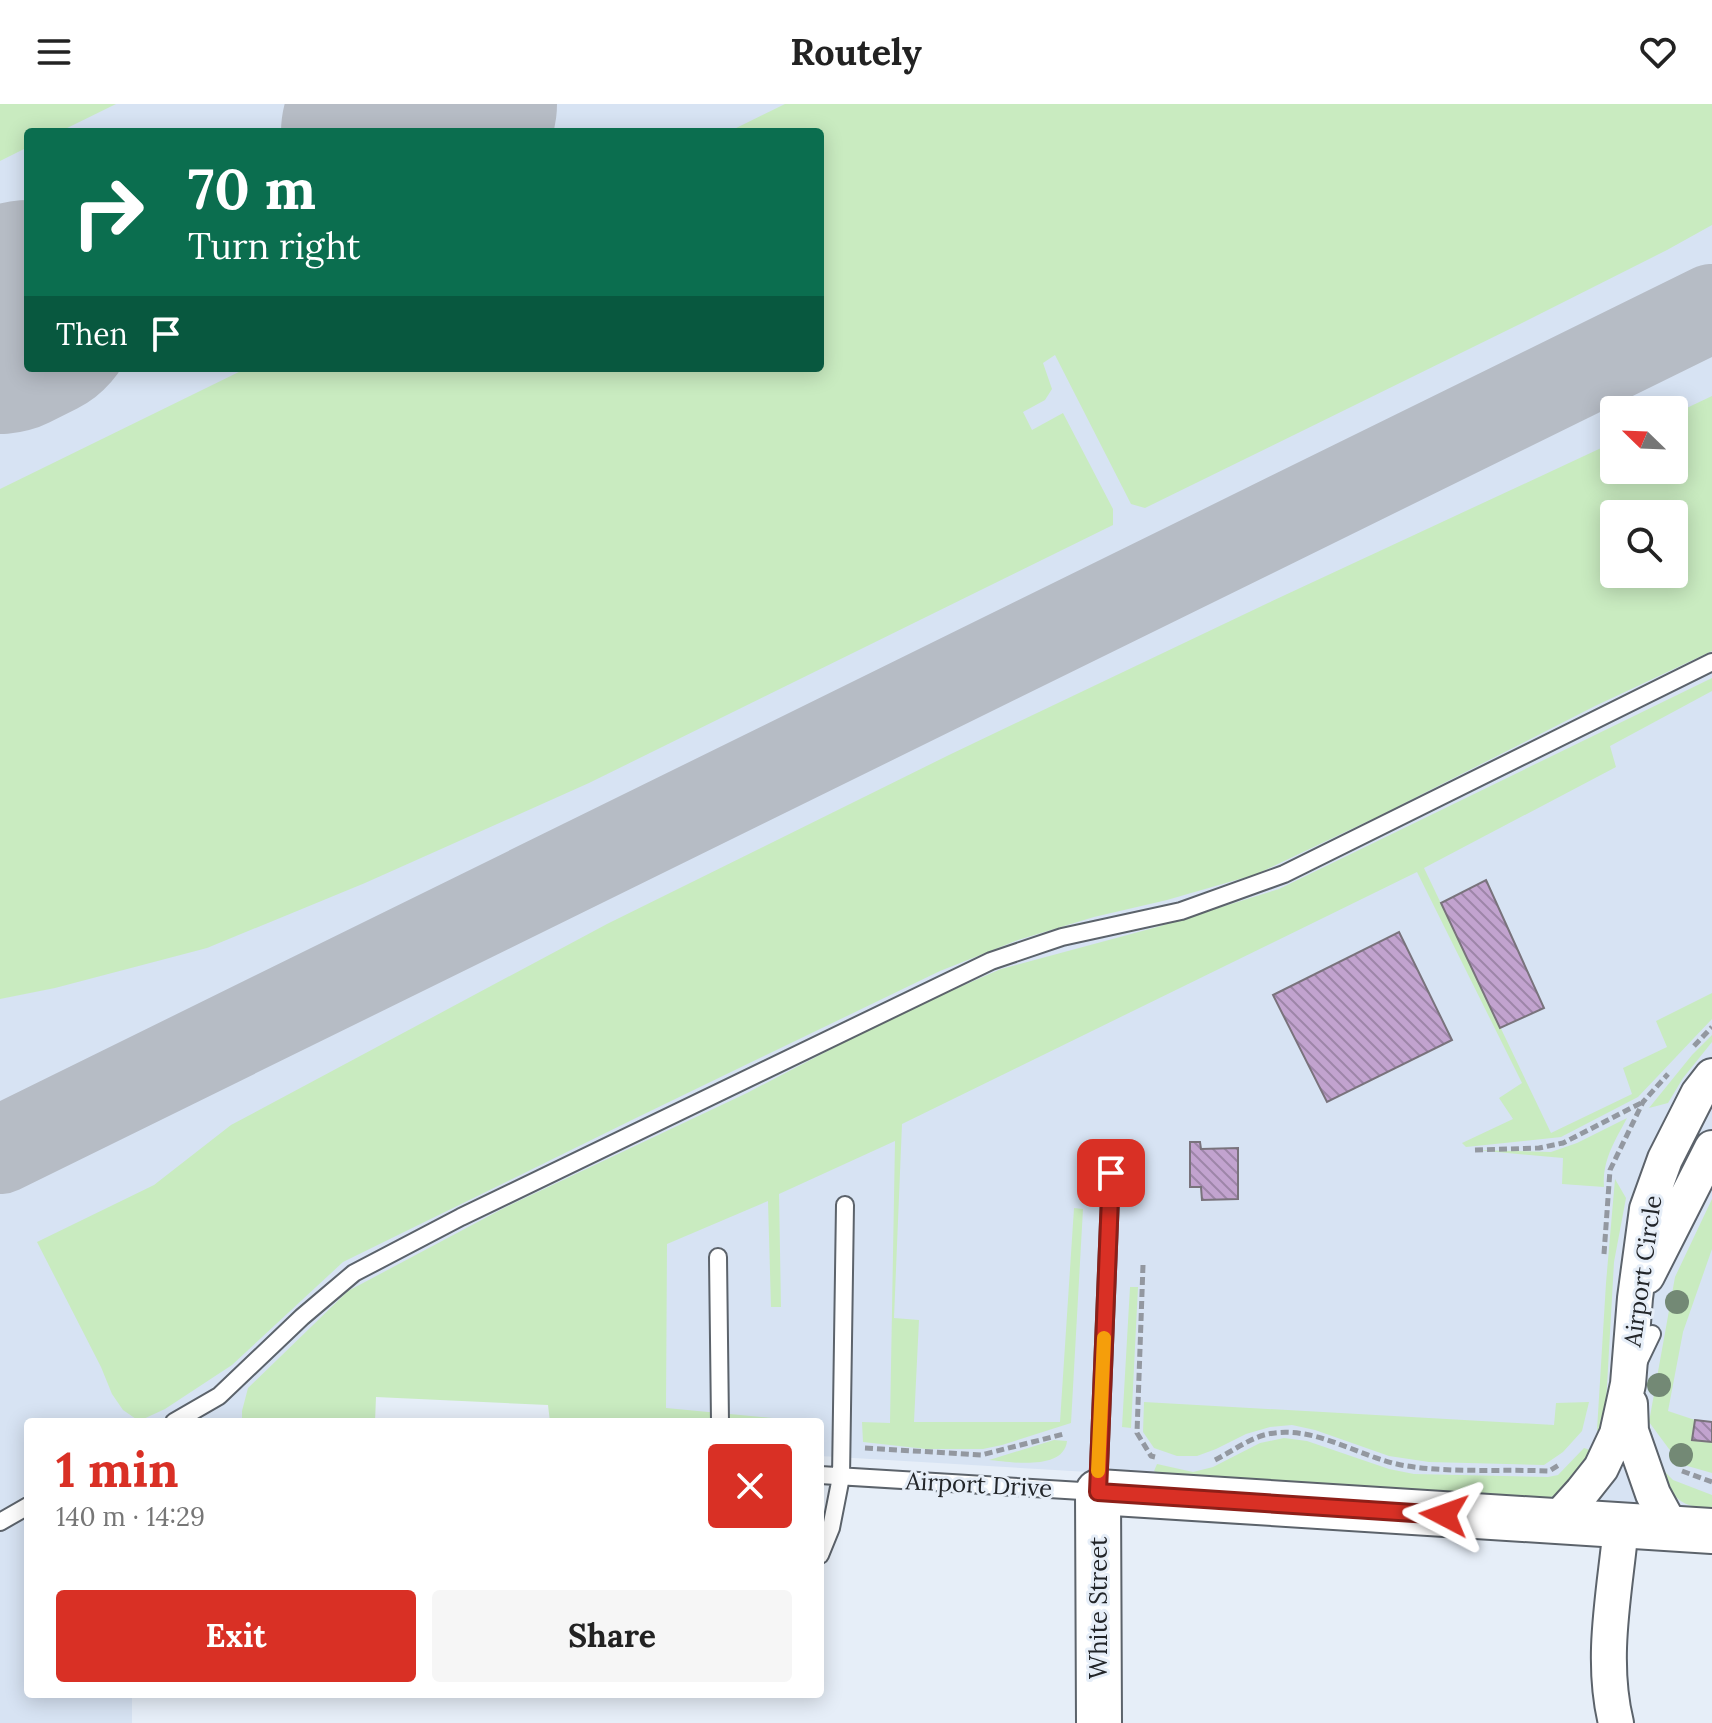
<!DOCTYPE html>
<html lang="en">
<head>
<meta charset="utf-8">
<style>
	:root { --surface:#fff; --page:#f6f6f6; --text:#222; --muted:#767676; --accent:#d93025 }
	body { margin:0; font-family:Lora,serif; background:var(--page); color:var(--text); height:100vh; display:flex; flex-direction:column; font-size:30px; white-space:nowrap }
	* { box-sizing:border-box; margin:0 }
	p { font-size:26px; color:var(--muted) }
	.icon { flex:none; width:44px; height:44px; fill:none; stroke:currentColor; stroke-width:2; stroke-linecap:round; stroke-linejoin:round }
	.map { position:relative; flex:1; overflow:hidden }
	.panel { position:absolute; left:24px; top:1314px; width:800px; height:280px; display:flex; flex-direction:column; background:var(--surface); border-radius:8px; box-shadow:0 4px 20px #0003 }
	.panel>* { flex:none }
	.banner { position:absolute; left:24px; top:24px; width:800px; height:244px; border-radius:8px; box-shadow:0 4px 20px #0003; background:#0b6e4f; color:#fff; overflow:hidden }
	.needle { width:52px; rotate:293deg }
	.controls { position:absolute; left:1600px; top:292px; display:grid; gap:16px }
	.controls a { display:grid; place-items:center; width:88px; height:88px; border-radius:8px; background:var(--surface); box-shadow:0 4px 20px #0003; font-size:40px }
	.pin { position:absolute; display:grid; place-items:center; width:68px; height:68px; color:#fff; margin:-34px; border-radius:16px; box-shadow:0 4px 12px #0006 }
	.me { position:absolute; width:88px; margin:-44px; rotate:274deg; stroke-linejoin:round; filter:drop-shadow(0 0 6px #0008) }
	.turn { display:flex; align-items:center; gap:28px; height:168px; padding:0 32px; font-size:36px }
	.turn .icon { width:104px; height:104px; stroke-width:2.5 }
	.turn b { display:block; font-size:56px; line-height:68px }
	.then { display:flex; align-items:center; height:76px; padding:0 32px; background:#0003; gap:16px; font-size:30px }
	.round { display:grid; place-items:center; flex:none; width:84px; height:84px; border-radius:8px; background:var(--page) }
	.head { display:flex; align-items:center; justify-content:space-between; height:136px; padding:0 32px }
	h1 { font-size:48px; font-weight:800; line-height:60px; color:var(--accent) }
	.button { display:flex; gap:16px; margin-top:auto; padding:16px 32px }
	.button a { flex:1; height:92px; border-radius:8px; background:var(--accent); color:#fff; font-size:32px; font-weight:800; line-height:92px; text-align:center }
	.button a+a { background:var(--page); color:var(--text) }
	header { display:flex; justify-content:space-between; align-items:center; height:104px; padding:0 32px; background:var(--surface); font-size:36px; font-weight:800 }
	.map>svg:first-child { display:block }
</style>
</head>
<body>
<header><svg class="icon" aria-label="menu" viewBox="0 0 24 24"><path d="M4 6h16M4 12h16M4 18h16"/></svg>Routely<svg class="icon" aria-label="heart" viewBox="0 0 24 24"><path d="M12 20l-8-8c-3-5 5-10 8-4 3-6 11-1 8 4z"/></svg></header>
<div class="map">
<svg width="1712" height="1619" viewBox="0 0 1712 1619">
	<defs>
		<pattern id="building-back-hatch" width="6" height="6" patternUnits="userSpaceOnUse" patternTransform="scale(2)"><rect width="6" height="6" fill="#c2a3cf"/><path d="M-1 5l2 2M0 0l6 6M5-1l2 2" fill="none" stroke="#9d85a8"/></pattern>
	</defs>
	<rect width="100%" height="100%" fill="#e6eef8"/>
	<!-- built -->
	<path fill="#d7e3f3" fill-rule="evenodd" d="M0,0H1712V1405L820,1352V1318H654V1290L372,1275L267,1318H28V1590H132V1619H0ZM28,28H820V264H28ZM1614,306H1674V366H1614ZM1614,410H1674V470H1614Z"/>
	<!-- grass -->
	<path fill="#c9ebc0" fill-rule="evenodd" d="M0,0H116L59,28H28V43L0,57Z
		M785,0H1712V121L1667,146L1520,220L1145,404L1131,400L1055,251L1043,259L1052,285L1045,296L1023,308L1032,326L1063,309L1113,405V421L589,679L365,779L207,844L55,884L0,895V385L247,264H820V28H728Z
		M1712,292V547L1595,602L1383,710L1257,770L1167,796L1094,813L1018,836L940,867L636,1014L343,1158L232,1261L165,1305L139,1317L123,1306L112,1290L101,1263L37,1138L154,1081L231,1021L607,820L949,651L1268,499L1614,338V366H1674V310ZM1614,410H1674V470H1614Z
		M1712,574V587L1610,642L1616,663L1424,764L1551,1029L1632,990L1623,964L1667,943L1656,917L1712,889V915L1638,993L1561,1033L1466,1043L1462,1039L1513,1015L1499,994L1522,979L1417,768L902,1020L894,1214L919,1216L914,1318H1060L1074,1104L1083,1105L1071,1319L1002,1341L983,1345H926L863,1338L862,1318L890,1319L895,1037L779,1090L781,1203H771L768,1097L667,1140L666,1304L816,1318H550L548,1301L376,1293L375,1318L242,1317V1307L248,1284L348,1187L504,1104L747,989L902,908L1001,865L1157,823L1279,785Z
		M1712,931V938L1683,974L1668,999L1649,1004L1692,951Z
		M1627,1014C1615,1037 1602,1056 1604,1083L1562,1080L1563,1054L1475,1046L1551,1048L1577,1039Z
		M1615,1075L1626,1094L1614,1158L1604,1335L1597,1326L1606,1179Z
		M1712,1095V1145L1683,1228L1668,1307L1695,1316L1693,1336L1712,1338V1369L1684,1361L1669,1345L1649,1318L1675,1173Z
		M1130,1183H1138L1131,1324L1122,1323Z
		M1144,1298L1554,1321L1556,1299L1589,1298L1582,1327L1563,1348L1544,1361L1429,1358L1389,1352L1315,1326L1292,1321L1270,1323L1246,1330L1216,1345L1197,1352H1177L1154,1344L1143,1328Z
		M1284,1334L1307,1337L1389,1365L1414,1370L1548,1373L1558,1371L1584,1344L1597,1348L1561,1388L1545,1396L1166,1373L1154,1367L1157,1360L1193,1368L1213,1363L1260,1339Z
		M1054,1336L1067,1337C1064,1367 1010,1358 989,1356Z
		M1657,1360L1673,1376L1712,1391V1405C1675,1403 1671,1390 1657,1360Z"/>
	<g fill="none" stroke-linecap="round" stroke-linejoin="round">
		<!-- taxiway -->
		<path stroke="#b6bcc5" stroke-width="88" d="M0,1046L1712,204"/>
		<!-- runway -->
		<path stroke="#b6bcc5" stroke-width="220" d="M391,28L447,0
			M0,220L28,206"/>
	</g>
	<!-- building -->
	<path fill="url(#building-back-hatch)" stroke="#79737c" stroke-width="2" d="M1486,776L1544,904L1500,924L1441,799Z
		M1399,828L1452,936L1327,998L1273,891Z
		M1190,1038H1200L1201,1045L1238,1044V1095L1202,1096L1201,1083H1190Z
		M1695,1316L1712,1318V1338L1692,1336Z"/>
	<g fill="none" stroke-linecap="round" stroke-linejoin="round">
		<defs>
			<path id="lane" d="M718,1153L720,1318
				M1639,1257L1652,1230
				M174,1318L219,1292L302,1213L354,1169L461,1113L991,857L1062,833L1181,807L1284,770L1712,558
				M820,1371L1098,1388L1111,1069
				M0,1418L28,1402
				M820,1451L831,1424L841,1373L845,1101"/>
			<path id="street" d="M1647,1172L1712,1044
				M1630,1300L1631,1327L1653,1390L1672,1425
				M1555,1418L1582,1388L1601,1364L1617,1330L1628,1280L1635,1194L1647,1105L1665,1055L1698,990L1712,972
				M1616,1619C1600,1554 1615,1487 1621,1422"/>
			<path id="secondary" d="M1099,1619L1098,1388L1712,1427"/>
		</defs>
		<!-- lane casing -->
		<use href="#lane" stroke="#5c636b" stroke-width="20"/>
		<!-- street casing -->
		<use href="#street" stroke="#5c636b" stroke-width="38"/>
		<!-- secondary casing -->
		<use href="#secondary" stroke="#5c636b" stroke-width="48"/>
		<!-- path -->
		<path stroke="#9398a0" stroke-width="5" stroke-dasharray="8 4" stroke-linecap="butt" d="M1694,942L1712,923
			M1475,1046L1539,1044L1563,1039L1643,998
			M1604,1150L1610,1066L1643,998L1668,970
			M1143,1161L1137,1329L1151,1352L1155,1353
			M865,1344L981,1351L1064,1330
			M1215,1356C1231,1348 1247,1336 1264,1331C1313,1318 1360,1355 1407,1362C1452,1369 1503,1365 1549,1367L1559,1361
			M1682,1367L1712,1378"/>
		<!-- lane -->
		<use href="#lane" stroke="#fff" stroke-width="16"/>
		<!-- street -->
		<use href="#street" stroke="#fff" stroke-width="34"/>
		<!-- secondary -->
		<use href="#secondary" stroke="#fff" stroke-width="44"/>
	</g>
	<!-- trees -->
	<g fill="#738975">
		<circle cx="1677" cy="1198" r="12"/>
		<circle cx="1659" cy="1281" r="12"/>
		<circle cx="1681" cy="1351" r="12"/>
	</g>
	<g fill="none" stroke-linecap="round" stroke-linejoin="round">
		<defs>
			<path id="route" d="M1111,1069L1098,1388L1444,1411"/>
		</defs>
		<!-- route casing -->
		<use href="#route" stroke="#8d1f18" stroke-width="20"/>
		<!-- route -->
		<use href="#route" stroke="#d93025" stroke-width="14"/>
		<!-- slow -->
		<path stroke="#f59e0b" stroke-width="14" d="M1098,1367L1104,1234"/>
	</g>
	<g text-anchor="middle" stroke-width="6" stroke-linejoin="round" paint-order="stroke">
		<!-- street labels -->
		<g font-size="24" fill="#222529" stroke="#e6eef8">
			<text transform="translate(1643 1167) rotate(-82)" y="8">Airport Circle</text>
			<text transform="translate(979 1381) rotate(3)" y="8">Airport Drive</text>
			<text transform="translate(1099 1504) rotate(-90)" y="8">White Street</text>
		</g>
	</g>
</svg>
<div class="controls">
<a><svg class="needle" viewBox="-14 -14 28 28"><path d="M0-13l5 13h-10z" fill="#e53935"/><path d="M0 13l5-13h-10z" fill="#767676"/></svg></a>
<a><svg class="icon" aria-label="search" viewBox="0 0 24 24"><circle cx="10" cy="10" r="6"/><path d="M15 15l6 6"/></svg></a>
</div>
<div class="pin" style="left:1111px;top:1069px;background:#d93025"><svg class="icon" aria-label="arrive" viewBox="0 0 24 24"><path d="M6 21V4h12l-3 4 3 4H6"/></svg></div>
<svg class="me" style="left:1444px;top:1411px" viewBox="-20 -20 40 40"><path d="M0-17L14 15 0 8-14 15z" fill="#d93025" stroke="#fff" stroke-width="4"/></svg>
<div class="banner">
<div class="turn"><svg class="icon" aria-label="right" viewBox="0 0 24 24"><path d="M7 20v-9h11M14 6l5 5-5 5"/></svg><div><b>70 m</b>Turn right</div></div>
<div class="then">Then<svg class="icon" aria-label="arrive" viewBox="0 0 24 24"><path d="M6 21V4h12l-3 4 3 4H6"/></svg></div>
</div>
<section class="panel">
<div class="head"><div><h1>1 min</h1><p>140 m · 14:29</p></div><a class="round" style="background:#d93025;color:#fff"><svg class="icon" aria-label="close" viewBox="0 0 24 24"><path d="M6 6l12 12M18 6L6 18"/></svg></a></div>
<div class="button"><a>Exit</a><a>Share</a></div>
</section>
</div>
</body>
</html>
